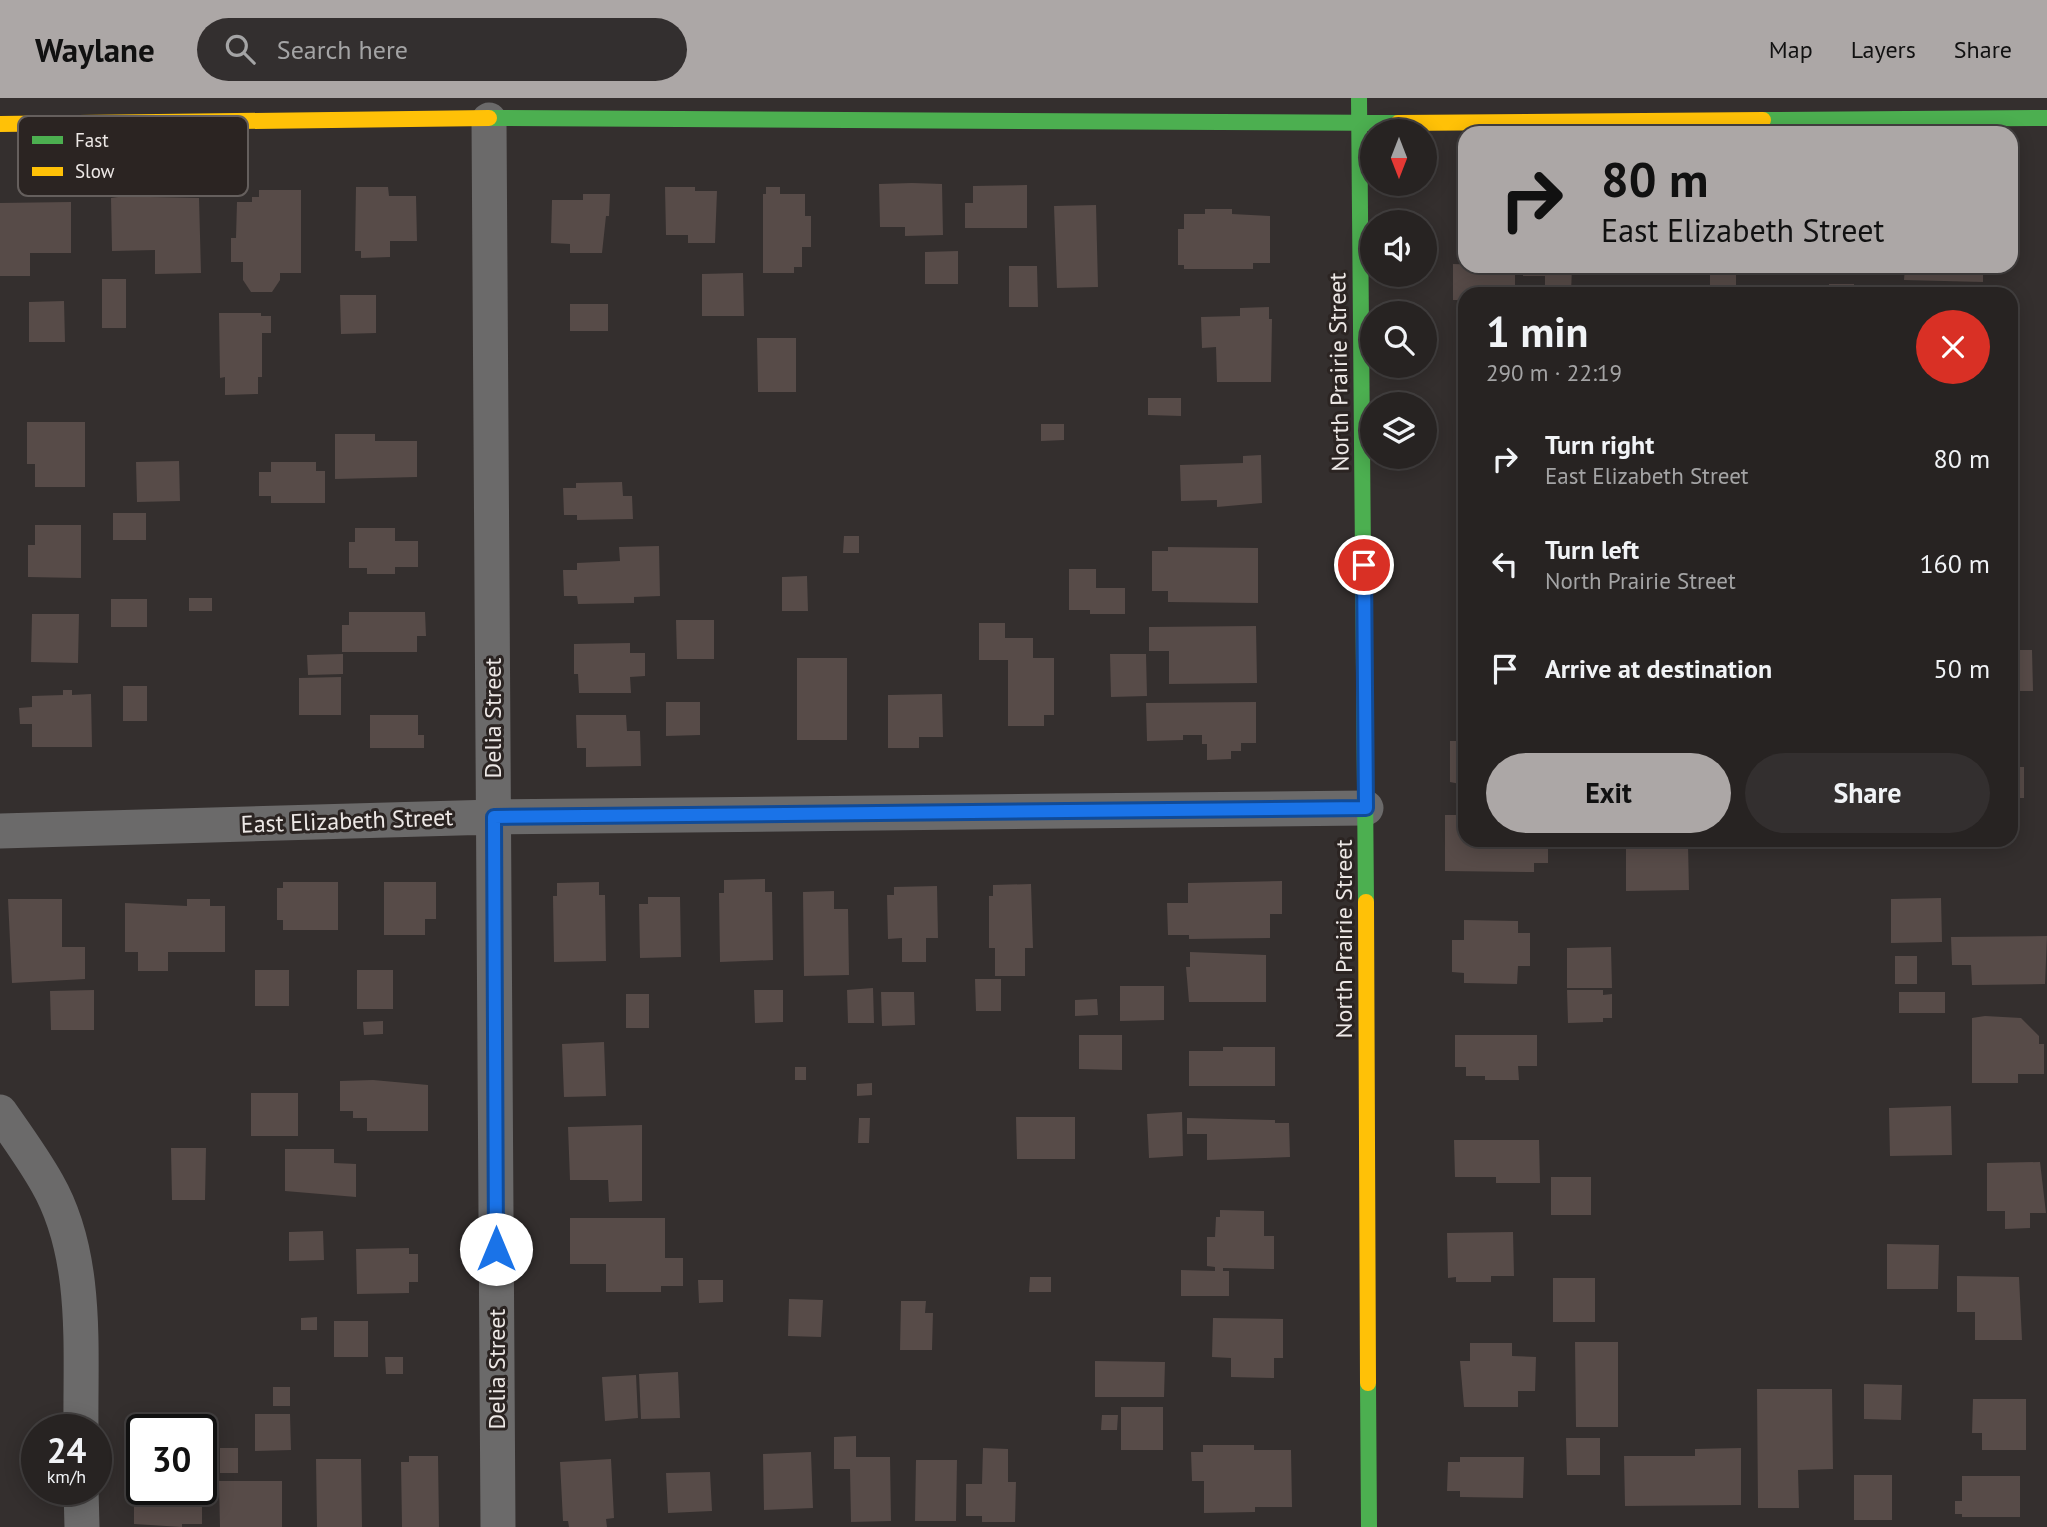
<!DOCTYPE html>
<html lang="en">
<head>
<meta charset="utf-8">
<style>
	:root { --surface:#272322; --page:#332f2f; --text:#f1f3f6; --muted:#a4a4a5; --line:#434040; --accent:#aca7a6 }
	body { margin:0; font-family:"PT Sans",sans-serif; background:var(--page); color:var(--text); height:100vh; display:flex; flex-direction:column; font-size:26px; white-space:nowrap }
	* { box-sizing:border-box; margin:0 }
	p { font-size:23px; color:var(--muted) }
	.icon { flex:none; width:38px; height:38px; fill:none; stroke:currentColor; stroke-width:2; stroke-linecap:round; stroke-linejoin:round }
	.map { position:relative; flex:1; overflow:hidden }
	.details { position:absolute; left:1458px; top:189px; width:560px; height:560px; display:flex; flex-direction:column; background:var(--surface); border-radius:21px; box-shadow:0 4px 18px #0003,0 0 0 2px var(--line) }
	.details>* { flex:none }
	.guide { position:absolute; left:1458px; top:28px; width:560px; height:147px; border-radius:21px; box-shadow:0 4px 18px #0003,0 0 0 2px var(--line); background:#aca7a6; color:#111; overflow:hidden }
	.needle { width:46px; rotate:180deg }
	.buttons { position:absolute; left:1360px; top:21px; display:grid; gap:14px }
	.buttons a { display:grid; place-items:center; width:77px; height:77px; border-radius:50%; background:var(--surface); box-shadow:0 4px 18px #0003,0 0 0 2px var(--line); font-size:35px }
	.speed { position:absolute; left:21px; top:1316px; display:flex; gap:14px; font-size:35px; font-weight:700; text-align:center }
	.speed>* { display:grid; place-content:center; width:91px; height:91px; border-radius:50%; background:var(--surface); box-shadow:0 4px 18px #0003,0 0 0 2px var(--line); line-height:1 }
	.speed small { font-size:18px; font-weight:400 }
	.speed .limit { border:4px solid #111; border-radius:10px; background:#fff; color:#111 }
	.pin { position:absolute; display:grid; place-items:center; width:60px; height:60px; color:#fff; margin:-30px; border:4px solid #fff; border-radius:50%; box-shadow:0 2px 7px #0007 }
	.me { position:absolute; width:77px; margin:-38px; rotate:0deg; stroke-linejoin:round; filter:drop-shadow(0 0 5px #0008) }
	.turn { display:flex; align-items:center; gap:24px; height:147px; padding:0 28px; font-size:32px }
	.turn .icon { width:91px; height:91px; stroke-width:2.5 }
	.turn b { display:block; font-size:49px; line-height:60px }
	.round { display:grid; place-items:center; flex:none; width:74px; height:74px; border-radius:37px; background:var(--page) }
	.summary { display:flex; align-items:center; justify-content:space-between; height:119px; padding:0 28px }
	h1 { font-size:42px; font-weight:600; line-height:52px }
	.button { display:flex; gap:14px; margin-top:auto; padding:14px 28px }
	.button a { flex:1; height:80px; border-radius:42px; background:var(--accent); color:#111; font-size:28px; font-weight:600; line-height:80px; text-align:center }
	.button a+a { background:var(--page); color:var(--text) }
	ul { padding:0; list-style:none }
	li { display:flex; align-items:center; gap:21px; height:105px; padding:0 28px }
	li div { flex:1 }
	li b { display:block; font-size:26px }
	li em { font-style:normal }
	header { display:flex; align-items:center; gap:42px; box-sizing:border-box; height:98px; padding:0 35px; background:var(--accent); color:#111 }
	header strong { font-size:33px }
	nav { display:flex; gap:38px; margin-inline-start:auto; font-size:24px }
	.search { width:490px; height:63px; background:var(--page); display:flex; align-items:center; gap:18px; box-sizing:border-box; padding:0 24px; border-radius:38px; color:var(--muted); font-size:26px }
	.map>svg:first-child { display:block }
</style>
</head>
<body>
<header>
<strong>Waylane</strong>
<div class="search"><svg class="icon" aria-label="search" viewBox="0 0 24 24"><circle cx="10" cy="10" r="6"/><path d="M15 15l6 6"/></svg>Search here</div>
<nav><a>Map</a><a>Layers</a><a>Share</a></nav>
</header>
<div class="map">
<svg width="2047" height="1429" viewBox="0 0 2047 1429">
	<rect width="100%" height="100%" fill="#342f2e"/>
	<!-- building -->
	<path fill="#574b48" d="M912,85L942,86L943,137L905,138V129H880L879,86Z
		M1027,87V130H965V105H973V88Z
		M356,89H388L389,98H416L417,143H390V159L361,160V153H355Z
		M665,89H695V93H717L715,145H688V137H666Z
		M766,89H780V96H805V118H811V149H802V169H794V175H763V96H766Z
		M151,91V99L199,100L201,175L155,176V152L112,153L111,100L118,99V92Z
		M259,92H301V175H280V182L272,194H251L243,182V164H231V140H236L237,104H252V99H259Z
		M583,96H610L609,118H606L602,155H570V146L551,145L552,102H583Z
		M71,104V155H30V178H0V105Z
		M1096,107L1098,189L1057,190L1054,108Z
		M1205,111H1232V116L1270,118V165H1253V171H1184V167H1178V131H1184V116H1205Z
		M958,153V186H925V154Z
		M1453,166L1515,168V196H1465V202H1453Z
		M1009,168H1037L1038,209H1009Z
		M1523,168H1572L1571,196H1552V188H1545V178H1523Z
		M1710,168H1736V196H1710Z
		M1905,168H1983V184L1904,182Z
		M743,175L744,218H702V176Z
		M102,181H126V230H102Z
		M1829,186H1854V196H1829Z
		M340,197H376V235L341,236Z
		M64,203L65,244H29V204Z
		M570,206H608V233H570Z
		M1269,209V221H1272L1271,284H1217L1216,249L1202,250L1201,219L1240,218V210Z
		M219,215H261V218H271V235H262V279H258V296L225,297V279L220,280Z
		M757,240H796V294H758Z
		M1148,300H1181V318L1148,317Z
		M27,324H85V389H35V366H27Z
		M1041,326H1064V342L1041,343Z
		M335,336H375V343H417V379L335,381Z
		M1261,357L1262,405L1217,409V402L1181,403L1180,367L1243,365V358Z
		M179,363L180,403L137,404L136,364Z
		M271,364H316V373H325V405H271V398H259V374H271Z
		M622,384L623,398H632L633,421L577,422V417H564L563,390H576V385Z
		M113,415H146V442H113Z
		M35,427H81V480L28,479V447H35Z
		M355,430H395V443H418V469H395V476H367V470H349V444H355Z
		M844,438H859V455H843Z
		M659,448L660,498L634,499V505L578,506L577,498H564L563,472H577V465L620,463L619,449Z
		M1168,449L1258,450V505L1168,504V493H1152V453H1168Z
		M1069,471H1096V490H1125V516H1090V512H1069Z
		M807,478L808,513H782V479Z
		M189,500H212V513H189Z
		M111,501H147V529H111Z
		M349,514H425L426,538H417V554H342V527H349Z
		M32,516H79L78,565L31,564Z
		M676,522H714V561H677Z
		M979,525H1005V540H1033V560H1054V617H1044V628H1008V562H979Z
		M1256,528L1257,585L1169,586V553H1149V529Z
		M630,545V555H645V578L630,579L631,595H579L578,576H574V546Z
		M2011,552H2032L2033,593H2011Z
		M343,556V576L308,577L307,557Z
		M1110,556H1146L1147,598L1111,599Z
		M797,560H847V642H797Z
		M341,579V617H299V580Z
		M123,588H147V623H123Z
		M63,592H72V597L91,596L92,649H32V626H20L19,610L32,609V598L63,597Z
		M942,596L943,639H919V650H888V597Z
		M666,604H700V637L666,638Z
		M1256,604V645H1241V653H1231V661L1207,662V646H1202V637H1183V642L1147,643L1146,605Z
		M370,617H418V637H424V650H370Z
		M576,617H626L627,633H640L641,668L586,669V650H577Z
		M1462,639H1465V687L1450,684V643H1462Z
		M2011,669H2024V700H2015V739H2011Z
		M1445,717H1465V742H1548V765H1534V774L1445,773Z
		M1688,747L1689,792L1626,793V748Z
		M765,781V794H772L773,862L720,864L719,795H724V782Z
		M1282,783V816H1270V840L1189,841V837H1168L1167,805H1188V785Z
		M283,784H338V832H283V822H277V790H283Z
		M384,784H436V821H425V837H384Z
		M599,784V797H605L606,863L554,864L553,798H557V785Z
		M1031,786L1033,850H1025V878H995V850H989V798H993V787Z
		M937,788L938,840H926V864H902V840L888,841L887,797H894V789Z
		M834,793V811H848L849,877L804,878L803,794Z
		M648,799H680L681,859L640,860L639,806H648Z
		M1941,800L1942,844L1891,845V801Z
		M8,801H62V849H85V881L12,885Z
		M187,801H210V808H225V854H168V873H138V854H125V805L187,808Z
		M1464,822L1518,823V835H1530V868H1518L1517,886L1464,885V875L1452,874V842H1464Z
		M2047,838L2045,886L1972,887L1971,867H1952L1951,839Z
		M1611,849L1612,890H1567V850Z
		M1190,854L1266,857V904H1189L1186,869H1190Z
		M1895,858H1917V886H1895Z
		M255,872H289V908H255Z
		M357,872H393V911H357Z
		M975,881H1001V913H976Z
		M1120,888H1164V922L1120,923Z
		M873,890L874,925H848L847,892Z
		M94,892V932H51L50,893Z
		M754,892H783V924L755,925Z
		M1567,892H1603V897L1612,896V920H1603V924L1568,925Z
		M881,894H914L915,927L882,928Z
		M1899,894H1945V915H1899Z
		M626,896H649V930H626Z
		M1097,901L1098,917L1075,918V902Z
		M1985,918L2021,920L2039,938V946H2044V976H2018V985H1972V920Z
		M383,923V936L364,937L363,924Z
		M1079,937H1122V972L1079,971Z
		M1455,937H1537V968H1518L1519,982H1485V978H1466V969H1455Z
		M604,944L606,998L564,999L562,946Z
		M1223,949H1275V988H1189V953H1223Z
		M795,969H806V982H795Z
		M373,982L428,987V1033H367V1020H353V1013H340V983Z
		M872,985V997L857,998V986Z
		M251,995H298V1038H251Z
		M1951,1008L1952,1057L1890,1058L1889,1010Z
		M1182,1014L1183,1058L1149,1060L1147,1016Z
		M1016,1019H1075V1061H1017Z
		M859,1020H870L869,1045H858Z
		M1187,1020L1275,1022V1025H1289L1290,1059L1207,1062V1036H1187Z
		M642,1027V1103L609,1104L608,1082H570L568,1029Z
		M1454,1042H1539L1540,1085H1496V1079H1455Z
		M171,1050H206L205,1102H172Z
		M285,1051H334V1065L356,1066V1099L285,1093Z
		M2040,1064L2046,1115H2030V1130L2005,1131V1113H1987V1065Z
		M1551,1079H1591V1117H1551Z
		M1220,1112L1264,1113V1138H1274V1171L1223,1170V1173H1229V1198H1181V1172L1215,1173V1169L1207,1168V1139H1215L1216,1119H1220Z
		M570,1120H665V1160H683V1188H661V1194H606V1166H570Z
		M323,1133L324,1162L289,1163V1134Z
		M1513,1134L1514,1178H1491V1184H1456V1179L1448,1180L1447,1135Z
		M1887,1146L1939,1147L1938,1191H1887Z
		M409,1150V1156H418V1184H409V1195L357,1196L356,1151Z
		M1957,1178L2019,1179L2022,1242H1975V1214H1957Z
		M1030,1179H1051V1194H1029Z
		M1553,1180H1595V1224H1553Z
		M698,1182H723V1204L699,1205Z
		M789,1201L823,1202L821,1239L788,1238Z
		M901,1203H926L925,1215H933L932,1252H900Z
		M317,1219V1232H301V1220Z
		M1213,1220L1283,1221V1260H1274V1280L1231,1279V1260L1212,1259Z
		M334,1223H368V1259H334Z
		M1575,1244H1618V1329H1576Z
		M1470,1245H1512V1258L1536,1259L1535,1293H1518V1309H1464L1460,1263H1470Z
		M385,1259H403V1276H386Z
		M1095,1263L1165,1264L1164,1299H1095Z
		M678,1274L680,1320L641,1321L639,1276Z
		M636,1277L638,1320L605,1323L602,1279Z
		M1864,1286L1902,1287L1901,1322L1864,1321Z
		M273,1289H290V1308H273Z
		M1757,1291H1832L1833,1371L1798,1372L1799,1410H1758Z
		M1973,1301H2026V1352H1982V1335H1972Z
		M1121,1309H1163V1352H1121Z
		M255,1316H290L291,1352L255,1353Z
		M1102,1317H1118L1117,1332H1101Z
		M153,1318H195V1332H153Z
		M856,1338V1359H890L891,1423L851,1424L850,1371H834V1339Z
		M1566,1340H1600V1377H1567Z
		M1203,1347H1254V1352H1291L1292,1409H1255V1414L1204,1415V1383H1192L1191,1354H1203Z
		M220,1350H238V1375H220Z
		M983,1350L1008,1351V1384H1016L1015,1424H982V1418H966V1386H982Z
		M1741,1350V1407L1625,1408L1624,1358H1695V1351Z
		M811,1354L813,1410L764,1412L763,1356Z
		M409,1358H438L439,1429H402L401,1364H409Z
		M1460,1359H1524L1523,1400L1460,1399V1393H1447L1448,1364H1460Z
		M316,1361H361L362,1429H317Z
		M611,1361L614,1420L606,1421L607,1429H569L568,1423H563L560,1364Z
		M916,1362H957L956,1423H915Z
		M710,1374L712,1413L668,1415L666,1375Z
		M1854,1377H1892V1422H1854Z
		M1962,1378H2020V1419H1962V1416H1955V1403H1962Z
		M219,1383H282V1429H220Z
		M134,1387H142V1391H202V1426H182V1429L134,1426Z"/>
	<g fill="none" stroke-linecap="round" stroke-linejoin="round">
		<!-- street -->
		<path stroke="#6b6a6a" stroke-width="35" d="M489,22L498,1429
			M0,733L494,719L1366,710
			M0,1014C16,1037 33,1060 47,1085C89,1158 80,1251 81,1332
			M81,1391L82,1429"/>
		<!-- fast -->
		<path stroke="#4caf50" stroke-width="16" d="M1359,0L1366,804
			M489,20L1398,25
			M1763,22L2047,20
			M1368,1285L1369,1429"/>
		<!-- slow -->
		<path stroke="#ffc107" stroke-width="16" d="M1398,25L1763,22
			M0,26L489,20
			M1366,804L1368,1285"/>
	</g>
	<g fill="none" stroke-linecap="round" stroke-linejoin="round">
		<defs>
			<path id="route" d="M496,1151L494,719L1366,710L1364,467"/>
		</defs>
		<!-- route casing -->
		<use href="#route" stroke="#114b97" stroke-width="18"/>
		<!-- route -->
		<use href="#route" stroke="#1a73e8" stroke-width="12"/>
	</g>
	<g text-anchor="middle" stroke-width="6" stroke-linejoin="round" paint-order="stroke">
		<!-- street labels -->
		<g font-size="24" fill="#ede8e6" stroke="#2b2422">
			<text transform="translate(1339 274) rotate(-91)" y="8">North Prairie Street</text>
			<text transform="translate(493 620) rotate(-90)" y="8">Delia Street</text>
			<text transform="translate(347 723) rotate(-2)" y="8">East Elizabeth Street</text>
			<text transform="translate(1344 841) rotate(-90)" y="8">North Prairie Street</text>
			<text transform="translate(497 1271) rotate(-90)" y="8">Delia Street</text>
		</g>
	</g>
	<!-- legend -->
	<rect x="18" y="18" width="230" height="80" rx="10" fill="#2b2422" stroke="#655f5d" stroke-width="2"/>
	<rect x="32" y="38" width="31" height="8" fill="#4caf50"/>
	<rect x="32" y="69" width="31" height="9" fill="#ffc107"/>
	<g font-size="19" fill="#ede8e6">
		<text x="75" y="49">Fast</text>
		<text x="75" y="80">Slow</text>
	</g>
</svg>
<div class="buttons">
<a><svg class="needle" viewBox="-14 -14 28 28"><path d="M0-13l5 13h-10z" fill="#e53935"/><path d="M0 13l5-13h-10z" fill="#a4a4a5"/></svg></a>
<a><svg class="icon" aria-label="sound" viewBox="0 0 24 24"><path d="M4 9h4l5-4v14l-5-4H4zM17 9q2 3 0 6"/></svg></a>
<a><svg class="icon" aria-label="search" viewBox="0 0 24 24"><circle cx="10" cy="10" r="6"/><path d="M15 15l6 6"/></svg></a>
<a><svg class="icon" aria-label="layers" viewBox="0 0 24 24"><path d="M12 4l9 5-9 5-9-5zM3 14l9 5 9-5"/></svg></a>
</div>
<div class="speed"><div>24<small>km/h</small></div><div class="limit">30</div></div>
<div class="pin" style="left:1364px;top:467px;background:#d93025"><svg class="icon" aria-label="arrive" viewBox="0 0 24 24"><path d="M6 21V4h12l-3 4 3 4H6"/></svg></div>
<svg class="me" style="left:496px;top:1151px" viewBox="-20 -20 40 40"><circle r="19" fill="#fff"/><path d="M0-13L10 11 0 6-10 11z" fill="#1a73e8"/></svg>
<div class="guide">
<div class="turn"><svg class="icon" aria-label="right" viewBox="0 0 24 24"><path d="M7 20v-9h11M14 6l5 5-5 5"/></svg><div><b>80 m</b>East Elizabeth Street</div></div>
</div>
<section class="details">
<div class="summary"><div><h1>1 min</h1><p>290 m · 22:19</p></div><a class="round" style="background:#d93025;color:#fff"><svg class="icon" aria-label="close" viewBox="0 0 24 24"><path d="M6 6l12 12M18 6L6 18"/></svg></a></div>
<ul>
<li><svg class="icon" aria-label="right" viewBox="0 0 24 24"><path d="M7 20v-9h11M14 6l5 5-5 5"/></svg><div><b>Turn right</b><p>East Elizabeth Street</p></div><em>80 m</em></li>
<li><svg class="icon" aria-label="left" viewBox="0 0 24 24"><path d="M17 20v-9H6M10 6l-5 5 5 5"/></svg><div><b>Turn left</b><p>North Prairie Street</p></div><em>160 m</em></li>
<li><svg class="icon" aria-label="arrive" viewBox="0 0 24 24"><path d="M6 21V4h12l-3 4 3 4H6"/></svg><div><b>Arrive at destination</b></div><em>50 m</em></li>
</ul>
<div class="button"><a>Exit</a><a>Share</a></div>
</section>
</div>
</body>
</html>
